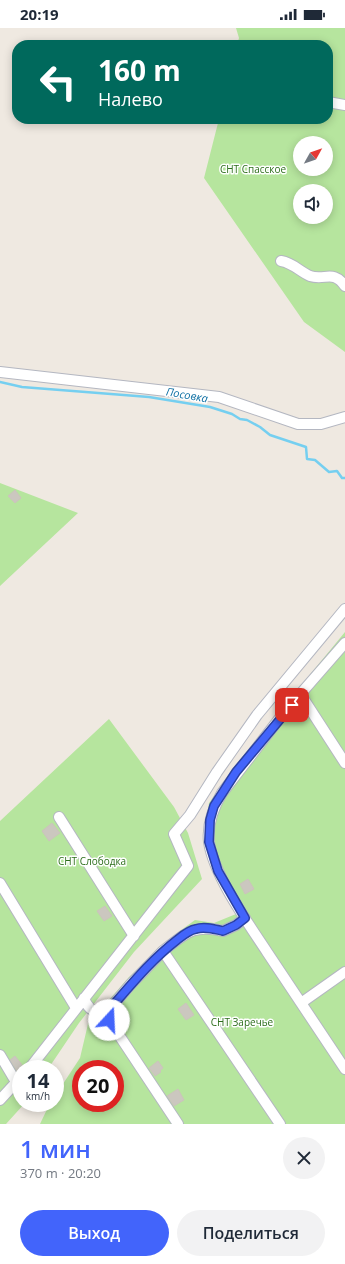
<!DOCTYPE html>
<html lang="ru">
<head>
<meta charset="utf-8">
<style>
	:root { --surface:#fff; --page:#f2f2f3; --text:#1f2937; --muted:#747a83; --accent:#4264fb }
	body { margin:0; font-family:"Open Sans",sans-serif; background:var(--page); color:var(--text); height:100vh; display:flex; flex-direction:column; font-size:15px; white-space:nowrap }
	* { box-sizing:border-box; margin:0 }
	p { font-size:13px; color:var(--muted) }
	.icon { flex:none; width:22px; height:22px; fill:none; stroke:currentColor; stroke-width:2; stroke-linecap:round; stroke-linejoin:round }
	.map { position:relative; height:1096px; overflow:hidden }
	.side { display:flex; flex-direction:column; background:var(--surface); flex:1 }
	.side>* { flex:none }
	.hud { position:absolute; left:12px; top:12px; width:321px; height:84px; border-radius:16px; box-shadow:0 2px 10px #0003; background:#00695c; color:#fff; overflow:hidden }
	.needle { width:26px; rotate:50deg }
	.controls { position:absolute; left:293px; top:108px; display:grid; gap:8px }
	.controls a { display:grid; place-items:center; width:40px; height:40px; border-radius:50%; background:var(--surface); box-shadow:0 2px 10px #0003; font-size:20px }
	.speed { position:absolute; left:12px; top:1032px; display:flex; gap:8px; font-size:20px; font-weight:700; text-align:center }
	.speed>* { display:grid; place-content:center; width:52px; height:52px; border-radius:50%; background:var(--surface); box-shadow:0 2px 10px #0003; line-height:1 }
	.speed small { font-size:10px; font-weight:400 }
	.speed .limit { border:6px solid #d22; background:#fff; color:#111 }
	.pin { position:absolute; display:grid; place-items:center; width:34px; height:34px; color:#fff; margin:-17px; border-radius:8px; box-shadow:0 2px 6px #0006 }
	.me { position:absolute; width:44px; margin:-22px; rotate:20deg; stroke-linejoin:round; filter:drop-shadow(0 0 3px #0008) }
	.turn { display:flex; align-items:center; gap:14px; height:84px; padding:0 20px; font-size:18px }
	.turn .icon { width:52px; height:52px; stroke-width:2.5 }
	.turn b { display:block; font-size:28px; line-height:34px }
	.round { display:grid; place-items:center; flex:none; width:42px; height:42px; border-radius:21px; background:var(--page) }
	.headline { display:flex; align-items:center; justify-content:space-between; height:68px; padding:0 20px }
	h1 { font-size:24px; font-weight:600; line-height:30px; color:var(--accent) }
	.action { display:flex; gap:8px; margin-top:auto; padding:8px 20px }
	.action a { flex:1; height:46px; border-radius:24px; background:var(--accent); color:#fff; font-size:16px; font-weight:600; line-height:46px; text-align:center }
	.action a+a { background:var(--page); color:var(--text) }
	.status { display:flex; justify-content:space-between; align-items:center; height:28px; padding:0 20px; background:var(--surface); direction:ltr }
	.status svg { height:11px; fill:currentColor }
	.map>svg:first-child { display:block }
</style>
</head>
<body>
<div class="status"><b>20:19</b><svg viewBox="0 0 49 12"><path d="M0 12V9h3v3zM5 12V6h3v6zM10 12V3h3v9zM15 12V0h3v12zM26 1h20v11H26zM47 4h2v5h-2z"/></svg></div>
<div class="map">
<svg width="345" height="1096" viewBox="0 0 345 1096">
	<rect width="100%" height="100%" fill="#efe9e1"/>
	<!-- green -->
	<path fill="#b6e59e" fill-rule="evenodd" d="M236,0H345V324L304,294L204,150L219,91H328V17H237L239,10ZM300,115H326V141H300ZM300,163H326V189H300Z
		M0,455L78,485L0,558Z
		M345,604V1096H40L50,1075H55V1068L80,1030L88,996L129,949L177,905L195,892L214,895L236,886L216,852L203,813L209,775L234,739ZM81,1041H115V1075H81Z
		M109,691L174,779L188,805L202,851L134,924L79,995L48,1041H21V1075H25L6,1096H0V793Z"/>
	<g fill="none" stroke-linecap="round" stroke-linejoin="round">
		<!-- stream -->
		<path stroke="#75cff0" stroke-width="2.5" d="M0,354L22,359L149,369L210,379L232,386L240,391L247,392L260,399L270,407L306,419L307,431L315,432L329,444L337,443L342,450H345"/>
	</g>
	<!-- building -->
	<path fill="#cbc7bf" stroke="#cbc5ba" d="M15,462L21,470L15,475L8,468Z
		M52,795L60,805L49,813L42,803Z
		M248,851L254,861L245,866L240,856Z
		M105,878L112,888L104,893L97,883Z
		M186,975L194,987L186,992L178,981Z
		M15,1028L23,1038L17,1043L10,1032Z
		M158,1033L163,1040L160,1043L161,1044L155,1048L149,1040Z
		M178,1061L184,1072L174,1078L167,1068Z"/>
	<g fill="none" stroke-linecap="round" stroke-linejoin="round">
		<defs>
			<path id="minor" d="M328,74L345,77
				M281,233C293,235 299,243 310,248C325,253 333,241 345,258
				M0,344L219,369L298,396H321L345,389
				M345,615L283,686L222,765C213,780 207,796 209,814C214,848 248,895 267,924C293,963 319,1002 345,1041
				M301,667L345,735
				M59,789L134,908
				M0,855L76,980
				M245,890L236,897L223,903C193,896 186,905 163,923L280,1096
				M163,923L131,956L108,983L109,992L178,1096
				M84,970C88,982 96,987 108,983
				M301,975L345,944
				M0,1027L16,1054
				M29,1041L188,838L174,806L190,787L217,744L257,687L345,581
				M0,1072L20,1050"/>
		</defs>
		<!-- minor casing -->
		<use href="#minor" stroke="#b4b7c1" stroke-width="12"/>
		<!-- minor -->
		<use href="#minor" stroke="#fff" stroke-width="10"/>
	</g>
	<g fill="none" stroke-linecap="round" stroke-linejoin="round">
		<defs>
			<path id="route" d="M109,992L108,983C130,958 151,932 177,912C182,908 189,902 196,901C204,898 214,901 223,903L236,897L245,890L218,843L209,814L210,792L214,778L236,744L292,677"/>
		</defs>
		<!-- route casing -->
		<use href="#route" stroke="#2b41a3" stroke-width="10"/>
		<!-- route -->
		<use href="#route" stroke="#4264fb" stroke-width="7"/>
	</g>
	<g text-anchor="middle" stroke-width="3" stroke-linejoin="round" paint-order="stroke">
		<!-- park labels -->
		<g font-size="10" fill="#2c6e1b" stroke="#fff">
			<text x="253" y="145">СНТ Спасское</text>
			<text x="92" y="837">СНТ Слободка</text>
			<text x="242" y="998">СНТ Заречье</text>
		</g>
		<!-- water labels -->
		<g font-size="11" font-style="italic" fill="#0d6fa3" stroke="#fff">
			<text transform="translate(187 367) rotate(10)" y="4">Посовка</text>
		</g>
	</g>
</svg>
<div class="controls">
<a><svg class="needle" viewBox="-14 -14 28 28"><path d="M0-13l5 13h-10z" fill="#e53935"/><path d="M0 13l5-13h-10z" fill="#747a83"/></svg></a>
<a><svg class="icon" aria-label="sound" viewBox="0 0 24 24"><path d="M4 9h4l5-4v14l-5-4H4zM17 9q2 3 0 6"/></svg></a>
</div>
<div class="speed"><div>14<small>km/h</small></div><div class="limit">20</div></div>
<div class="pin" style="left:292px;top:677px;background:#d93025"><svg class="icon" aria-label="arrive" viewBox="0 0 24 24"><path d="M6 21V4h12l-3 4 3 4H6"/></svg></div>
<svg class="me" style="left:109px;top:992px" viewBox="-20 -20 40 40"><circle r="19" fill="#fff"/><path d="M0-13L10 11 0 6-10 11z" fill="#4264fb"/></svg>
<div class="hud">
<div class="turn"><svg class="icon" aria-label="left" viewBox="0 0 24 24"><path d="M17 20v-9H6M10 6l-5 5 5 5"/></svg><div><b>160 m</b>Налево</div></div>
</div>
</div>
<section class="side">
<div class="headline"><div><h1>1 мин</h1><p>370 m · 20:20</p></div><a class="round"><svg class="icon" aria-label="close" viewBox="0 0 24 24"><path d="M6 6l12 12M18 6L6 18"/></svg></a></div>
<div class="action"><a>Выход</a><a>Поделиться</a></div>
</section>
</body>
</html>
